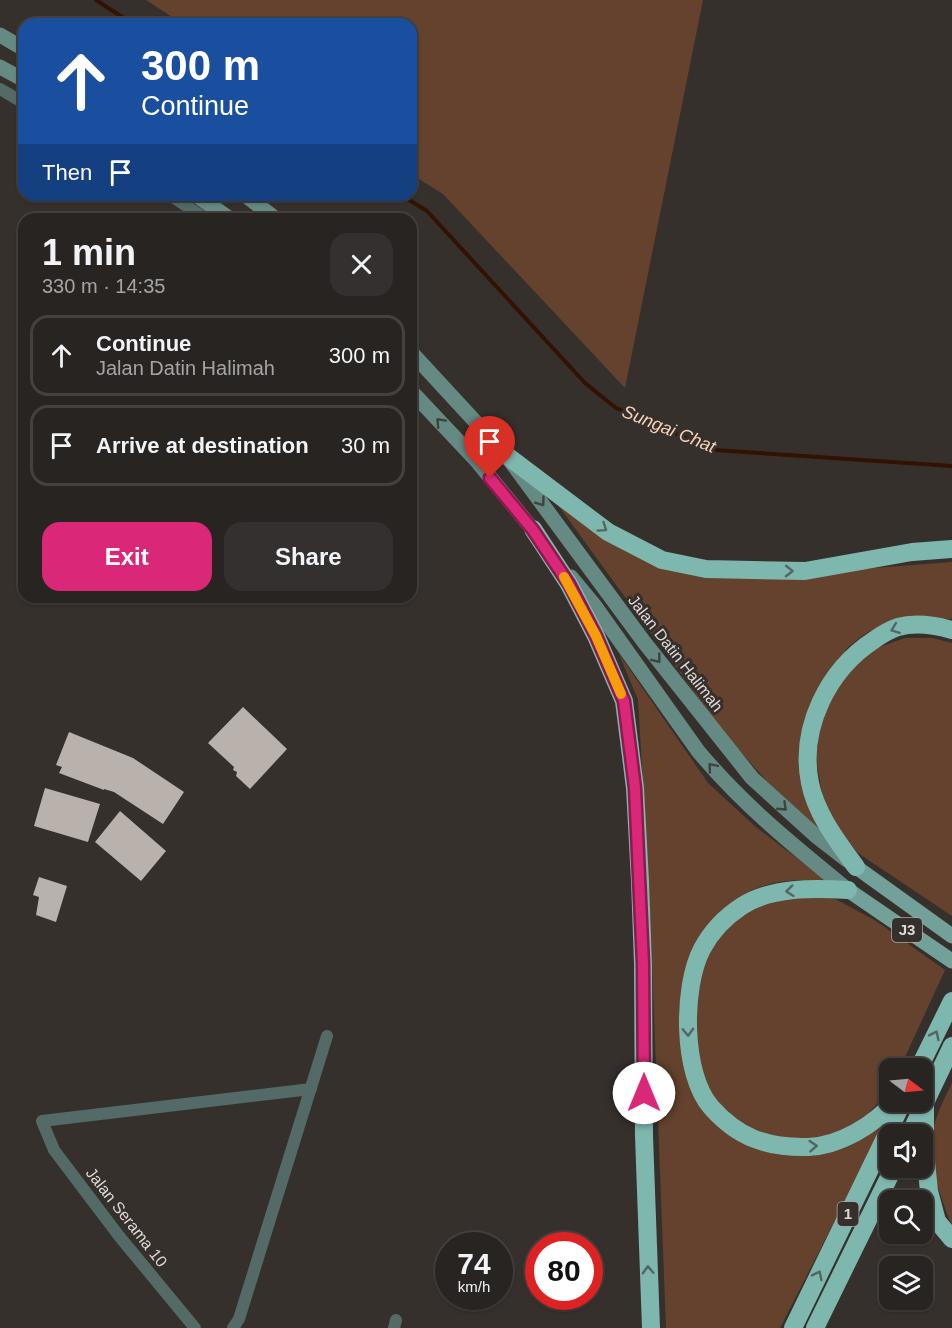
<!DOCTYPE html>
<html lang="en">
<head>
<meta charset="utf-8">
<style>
	:root { --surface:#282422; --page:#34302f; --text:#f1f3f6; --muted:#a5a4a5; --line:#444140; --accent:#db2777 }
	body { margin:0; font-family:Arial,sans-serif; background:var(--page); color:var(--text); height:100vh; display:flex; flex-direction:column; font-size:22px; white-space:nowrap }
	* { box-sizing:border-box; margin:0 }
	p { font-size:20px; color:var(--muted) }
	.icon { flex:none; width:33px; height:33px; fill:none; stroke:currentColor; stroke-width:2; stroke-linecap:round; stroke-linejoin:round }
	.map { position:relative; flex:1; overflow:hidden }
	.sheet { position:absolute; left:18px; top:213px; width:399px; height:390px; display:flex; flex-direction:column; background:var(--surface); border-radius:18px; box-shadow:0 2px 4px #0004,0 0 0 2px var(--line) }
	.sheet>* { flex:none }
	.hud { position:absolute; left:18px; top:18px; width:399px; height:183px; border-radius:18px; box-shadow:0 2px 4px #0004,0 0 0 2px var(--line); background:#1a4fa0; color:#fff; overflow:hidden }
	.needle { width:39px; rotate:106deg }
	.fabs { position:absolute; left:879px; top:1058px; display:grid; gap:12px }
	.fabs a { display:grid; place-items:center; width:54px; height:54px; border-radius:12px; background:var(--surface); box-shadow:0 2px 4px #0004,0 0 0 2px var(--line); font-size:30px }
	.speed { position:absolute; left:435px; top:1232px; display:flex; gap:12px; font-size:30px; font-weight:700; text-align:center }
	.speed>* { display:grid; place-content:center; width:78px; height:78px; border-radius:50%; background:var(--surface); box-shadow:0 2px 4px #0004,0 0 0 2px var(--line); line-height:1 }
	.speed small { font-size:15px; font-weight:400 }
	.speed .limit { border:9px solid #d22; background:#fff; color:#111 }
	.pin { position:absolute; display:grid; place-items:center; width:51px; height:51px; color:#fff; margin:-62px -26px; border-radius:50% 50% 50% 0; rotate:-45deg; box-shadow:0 0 6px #0007 }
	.pin .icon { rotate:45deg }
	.me { position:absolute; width:66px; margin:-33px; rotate:0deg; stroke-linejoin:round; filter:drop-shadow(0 0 4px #0008) }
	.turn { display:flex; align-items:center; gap:21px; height:126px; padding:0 24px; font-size:27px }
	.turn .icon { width:78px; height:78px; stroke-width:2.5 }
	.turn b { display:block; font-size:42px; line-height:51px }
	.then { display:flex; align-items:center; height:57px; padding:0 24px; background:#0003; gap:12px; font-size:22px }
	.round { display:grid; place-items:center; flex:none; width:63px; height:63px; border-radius:18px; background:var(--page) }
	.summary { display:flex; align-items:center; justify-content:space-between; height:102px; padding:0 24px }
	h1 { font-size:36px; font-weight:700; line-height:45px }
	.primary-button { display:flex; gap:12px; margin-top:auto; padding:12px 24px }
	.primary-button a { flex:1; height:69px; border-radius:18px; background:var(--accent); color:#fff; font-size:24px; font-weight:700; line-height:69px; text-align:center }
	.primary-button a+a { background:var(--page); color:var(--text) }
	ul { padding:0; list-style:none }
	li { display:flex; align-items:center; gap:18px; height:81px; margin:0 12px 9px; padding:0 12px; border:3px solid var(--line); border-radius:18px }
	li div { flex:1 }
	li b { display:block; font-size:22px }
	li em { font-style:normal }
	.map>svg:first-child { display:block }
</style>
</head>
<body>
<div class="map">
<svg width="952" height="1328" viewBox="0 0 952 1328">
	<rect width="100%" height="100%" fill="#36302d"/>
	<!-- green -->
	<path fill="#64422d" d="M146,0H703L625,388L443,194L411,174V24H183Z
		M550,494L651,559L756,577L952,562V619L907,618L868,632L848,647L815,695L801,739L836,841L802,816L772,787L723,732Z
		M905,638H932L952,643V916L858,853L839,833L823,799L816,759L820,719L842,677L874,649Z
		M619,654L708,783L757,828L826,880C805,880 783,879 763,886C716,902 686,945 682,992C681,999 679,1008 680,1015C686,1049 699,1083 708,1116L808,1155L846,1148L885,1123L780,1328H666L649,884L638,700Z
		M786,895L830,896L876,921L945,970L900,1068H890L889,1089L865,1118L835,1134L802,1143L769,1137L733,1117L708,1092L697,1060L696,980L716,936L737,916Z
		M952,1083V1226C942,1200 927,1163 932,1135C935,1117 944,1099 952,1083Z"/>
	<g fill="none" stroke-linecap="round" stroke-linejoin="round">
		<!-- stream -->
		<path stroke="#321200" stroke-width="4" d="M96,0L133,24
			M401,195L427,211L585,383L616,408L714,450L952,466"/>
	</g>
	<!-- building -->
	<path fill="#b8b1ac" d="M243,707L287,749L250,789L236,776L237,772L233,770L234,767L208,743Z
		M69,732L133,758L184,792L163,824L114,792L104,789V790L59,773L62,767L56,765Z
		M45,788L100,804L88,842L34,826Z
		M120,811L166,851L141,881L95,842Z
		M39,877L67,886L56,922L36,915L39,897L33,895Z"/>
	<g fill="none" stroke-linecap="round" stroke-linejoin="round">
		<!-- street -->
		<path stroke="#546a66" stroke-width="12" d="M0,89L24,103
			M170,195L206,219
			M195,1328L119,1236L54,1150L42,1121L311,1089
			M233,1328L239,1319L327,1036
			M394,1328L396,1320"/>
		<!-- secondary -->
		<path stroke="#658983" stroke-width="15" d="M0,35L24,49
			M0,67L24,80
			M196,195L230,219
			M245,195L276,219
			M411,352L506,455L644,642L752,778L816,836L847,860
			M411,391L476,460L539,537
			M571,577L595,606L698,751C744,806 793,845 848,890"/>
		<!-- primary -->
		<path stroke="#72a199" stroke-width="15" d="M856,867L952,936
			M848,890L952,961"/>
		<!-- highway -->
		<path stroke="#7eb7ae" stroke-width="18" d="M506,455L608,532L662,560L706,569L805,571L912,552L952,549
			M533,529L569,584L596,636L624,701L635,788L640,881L643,964L644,1136L651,1328
			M856,867C838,842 816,814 810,783C799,728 828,670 874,640C881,635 889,630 898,627C916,622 934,625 952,630
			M848,890C814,888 771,887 742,906C725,917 711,932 702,949C682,987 682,1074 711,1107C738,1138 768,1148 808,1147C839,1146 875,1125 894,1101
			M919,1068L952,1001
			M925,1105V1152L929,1191L937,1221L952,1239
			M910,1134L952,1046
			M793,1328L903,1101
			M815,1328L894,1167"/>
	</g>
	<!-- one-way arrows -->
	<defs><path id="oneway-chevron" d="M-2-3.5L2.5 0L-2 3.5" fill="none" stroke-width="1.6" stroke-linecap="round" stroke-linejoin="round" transform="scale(1.5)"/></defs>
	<g stroke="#3f423e">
		<use href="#oneway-chevron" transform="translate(440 422) rotate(-133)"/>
		<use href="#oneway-chevron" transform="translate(541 502) rotate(54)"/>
		<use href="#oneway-chevron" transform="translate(657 659) rotate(52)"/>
		<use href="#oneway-chevron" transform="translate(712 767) rotate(-130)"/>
		<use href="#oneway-chevron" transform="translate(783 807) rotate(43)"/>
	</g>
	<g stroke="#536661">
		<use href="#oneway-chevron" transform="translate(603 528) rotate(35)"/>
		<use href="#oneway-chevron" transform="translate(789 571) rotate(1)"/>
		<use href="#oneway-chevron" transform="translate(895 629) rotate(159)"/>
		<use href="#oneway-chevron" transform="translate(790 891) rotate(174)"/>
		<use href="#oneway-chevron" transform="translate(688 1032) rotate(88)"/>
		<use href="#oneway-chevron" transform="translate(935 1035) rotate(-64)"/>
		<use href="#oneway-chevron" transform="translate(813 1146) rotate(-4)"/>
		<use href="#oneway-chevron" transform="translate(648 1270) rotate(-92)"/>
		<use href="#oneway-chevron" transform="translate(818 1275) rotate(-64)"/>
	</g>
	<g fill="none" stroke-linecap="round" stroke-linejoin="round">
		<defs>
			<path id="route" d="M490,478L533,530L569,584L596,636L624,701L635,788L643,964L644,1093"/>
		</defs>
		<!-- route casing -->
		<use href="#route" stroke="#8e194d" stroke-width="15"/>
		<!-- route -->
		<use href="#route" stroke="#db2777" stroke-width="10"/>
		<!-- slow -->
		<path stroke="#f59e0b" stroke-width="10" d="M564,577L596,636L621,694"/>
	</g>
	<g text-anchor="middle" stroke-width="6" stroke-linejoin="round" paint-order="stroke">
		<!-- shield labels -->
		<g fill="#36302d" stroke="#aba6a4" stroke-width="1.5">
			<rect x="892" y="918" width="30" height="24" rx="4.5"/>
			<rect x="837.5" y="1202" width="21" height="24" rx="4.5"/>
		</g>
		<g font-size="15" font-weight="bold" fill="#ddd9d7">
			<text x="907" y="935">J3</text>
			<text x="848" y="1219">1</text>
		</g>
		<!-- street labels -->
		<g font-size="16" fill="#ddd9d7" stroke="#36302d">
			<text transform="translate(676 653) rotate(52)" y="6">Jalan Datin Halimah</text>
			<text transform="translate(127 1217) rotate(52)" y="6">Jalan Serama 10</text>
		</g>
		<!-- water labels -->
		<g font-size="18" font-style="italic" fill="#f8d1ba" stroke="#36302d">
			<text transform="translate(669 429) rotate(22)" y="6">Sungai Chat</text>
		</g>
	</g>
</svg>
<div class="fabs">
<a><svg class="needle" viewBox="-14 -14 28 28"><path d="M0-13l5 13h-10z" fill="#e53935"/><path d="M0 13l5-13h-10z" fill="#a5a4a5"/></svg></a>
<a><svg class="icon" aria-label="sound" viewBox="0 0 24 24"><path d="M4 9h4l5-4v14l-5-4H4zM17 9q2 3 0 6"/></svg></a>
<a><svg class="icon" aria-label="search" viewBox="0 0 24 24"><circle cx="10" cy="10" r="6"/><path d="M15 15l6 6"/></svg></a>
<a><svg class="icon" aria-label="layers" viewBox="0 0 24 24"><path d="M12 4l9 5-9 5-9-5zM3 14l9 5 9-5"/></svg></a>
</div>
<div class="speed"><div>74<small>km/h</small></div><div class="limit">80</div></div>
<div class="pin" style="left:490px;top:478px;background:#d93025"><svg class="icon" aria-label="arrive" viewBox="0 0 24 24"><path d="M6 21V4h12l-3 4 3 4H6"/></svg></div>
<svg class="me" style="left:644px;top:1093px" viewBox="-20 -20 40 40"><circle r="19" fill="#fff"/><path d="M0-13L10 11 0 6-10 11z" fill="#db2777"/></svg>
<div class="hud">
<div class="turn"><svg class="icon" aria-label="ahead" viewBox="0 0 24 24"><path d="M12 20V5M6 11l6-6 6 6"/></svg><div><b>300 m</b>Continue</div></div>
<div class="then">Then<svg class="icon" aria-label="arrive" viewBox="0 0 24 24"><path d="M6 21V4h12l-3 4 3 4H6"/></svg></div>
</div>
<section class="sheet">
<div class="summary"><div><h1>1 min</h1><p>330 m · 14:35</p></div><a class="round"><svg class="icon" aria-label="close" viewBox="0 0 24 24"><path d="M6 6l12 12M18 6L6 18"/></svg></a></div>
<ul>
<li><svg class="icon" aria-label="ahead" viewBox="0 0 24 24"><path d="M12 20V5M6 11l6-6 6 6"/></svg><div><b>Continue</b><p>Jalan Datin Halimah</p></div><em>300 m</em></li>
<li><svg class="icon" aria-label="arrive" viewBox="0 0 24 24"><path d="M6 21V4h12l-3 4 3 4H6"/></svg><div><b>Arrive at destination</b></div><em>30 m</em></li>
</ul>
<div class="primary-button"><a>Exit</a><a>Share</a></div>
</section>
</div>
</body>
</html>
